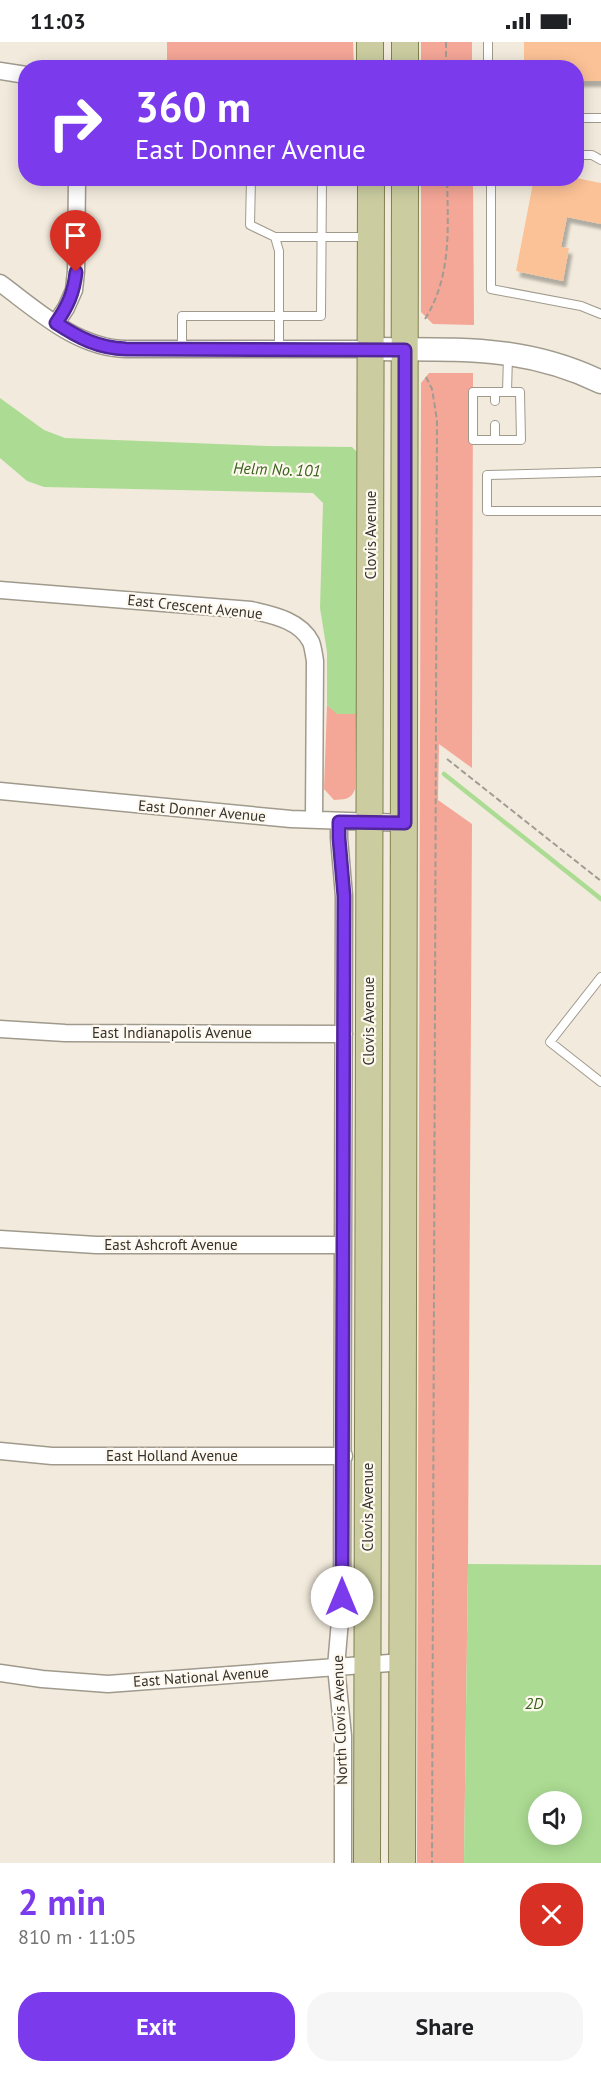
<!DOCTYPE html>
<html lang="en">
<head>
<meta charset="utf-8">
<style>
	:root { --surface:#fff; --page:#f6f6f6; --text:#202124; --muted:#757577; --accent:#7c3aed }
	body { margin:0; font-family:"PT Sans",sans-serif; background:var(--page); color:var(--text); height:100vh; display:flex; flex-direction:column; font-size:22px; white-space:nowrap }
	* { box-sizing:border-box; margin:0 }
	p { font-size:20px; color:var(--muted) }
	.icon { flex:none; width:33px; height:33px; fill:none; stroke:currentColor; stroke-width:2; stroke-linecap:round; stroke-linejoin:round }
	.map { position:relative; height:1821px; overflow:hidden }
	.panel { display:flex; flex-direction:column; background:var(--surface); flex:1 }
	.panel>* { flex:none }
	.banner { position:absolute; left:18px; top:18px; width:566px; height:126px; border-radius:24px; box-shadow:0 3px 15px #0003; background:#7c3aed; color:#fff; overflow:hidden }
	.fabs { position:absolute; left:528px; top:1749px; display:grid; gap:12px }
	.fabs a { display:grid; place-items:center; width:54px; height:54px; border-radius:50%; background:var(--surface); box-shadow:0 3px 15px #0003; font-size:30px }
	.pin { position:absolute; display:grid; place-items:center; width:51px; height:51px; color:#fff; margin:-62px -26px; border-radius:50% 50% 50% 0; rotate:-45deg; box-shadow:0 0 6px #0007 }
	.pin .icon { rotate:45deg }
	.me { position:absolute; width:66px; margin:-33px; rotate:0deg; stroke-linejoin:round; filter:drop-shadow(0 0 4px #0008) }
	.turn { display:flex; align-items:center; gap:21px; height:126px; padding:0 18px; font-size:27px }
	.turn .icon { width:78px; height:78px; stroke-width:2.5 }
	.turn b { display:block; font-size:42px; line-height:51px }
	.round { display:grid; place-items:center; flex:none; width:63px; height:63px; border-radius:24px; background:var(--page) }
	.overview { display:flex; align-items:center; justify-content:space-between; height:102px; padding:0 18px }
	h1 { font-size:36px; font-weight:800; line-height:45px; color:var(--accent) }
	.cta { display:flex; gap:12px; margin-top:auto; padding:12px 18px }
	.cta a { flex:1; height:69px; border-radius:24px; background:var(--accent); color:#fff; font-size:24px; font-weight:800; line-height:69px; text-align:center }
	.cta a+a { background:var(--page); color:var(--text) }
	.status { display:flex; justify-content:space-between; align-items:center; height:42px; padding:0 30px; background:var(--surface); direction:ltr }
	.status svg { height:16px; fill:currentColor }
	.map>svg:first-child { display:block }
</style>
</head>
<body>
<div class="status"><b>11:03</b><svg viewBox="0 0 49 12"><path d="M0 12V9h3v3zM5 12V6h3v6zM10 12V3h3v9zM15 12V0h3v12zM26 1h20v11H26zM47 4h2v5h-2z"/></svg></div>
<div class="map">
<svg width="601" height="1821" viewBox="0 0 601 1821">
	<defs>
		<filter id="shadow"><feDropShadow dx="3.5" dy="6" stdDeviation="1.5" flood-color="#0004"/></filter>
	</defs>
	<rect width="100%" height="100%" fill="#f2ebdd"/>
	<!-- green -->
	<path fill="#f4a697" d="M167,0H353L354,25H167Z
		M421,0H472V25H421Z
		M421,137H473L474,283L433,282L421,270Z
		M429,331H473L472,726L439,702L438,758L472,782L468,1522L464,1821H417L421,341Z
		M327,663L337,671L356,672L355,747C351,758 345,757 334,758L324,747Z"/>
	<!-- water -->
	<path fill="#acdc93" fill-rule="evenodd" d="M0,356L44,388L65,396L268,404L352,405L357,410L356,672H337L327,663V610L320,566L323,461L313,451L44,445L27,439L0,416Z
		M468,1522L601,1523V1821H464ZM538,1760H572V1792H538Z"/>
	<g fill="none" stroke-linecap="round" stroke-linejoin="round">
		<!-- stream -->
		<path stroke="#acdc93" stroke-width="4.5" d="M444,732L601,857"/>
	</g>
	<!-- building -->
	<path fill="#fcc297" filter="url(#shadow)" d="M524,0H601V39H576V26H524Z
		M534,136H576L601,141V182L567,175L561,205L569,206L563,239L516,229Z"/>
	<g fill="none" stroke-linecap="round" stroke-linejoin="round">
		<defs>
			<path id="lane" d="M488,0V26
				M576,76H601
				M576,113H592L601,118
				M251,136L250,183L275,195L279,209V307
				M491,136V247L581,264L601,272
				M275,195H367
				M182,307V274H321L322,136
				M507,350H473V398H521L520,350H507L508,314
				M495,359V350
				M495,398V383
				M601,430L487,433V469H601
				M601,935L550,1000L601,1040"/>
			<path id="street" d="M0,29L26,33
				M0,241C38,269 77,306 126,307H372
				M56,281L66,266L74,248L76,229L77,136
				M0,548L251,568C272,573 300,578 311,600C313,605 314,613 315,619L314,778
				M0,749L291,777L405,781
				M339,780V796L344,854L342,1555L336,1625L343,1694V1821
				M0,987L65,991L344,992
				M0,1197L96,1203H343
				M0,1409L52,1414H344
				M0,1631L42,1637L108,1642L403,1620"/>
			<path id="secondary" d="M372,307C456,308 522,302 601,340"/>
			<path id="primary" d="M370,0V26
				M405,0V26
				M367,1821L371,136
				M402,1821L405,136"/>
		</defs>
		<!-- lane casing -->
		<use href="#lane" stroke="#a09a8d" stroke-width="10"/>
		<!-- street casing -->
		<use href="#street" stroke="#a09a8d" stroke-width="19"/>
		<!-- secondary casing -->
		<use href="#secondary" stroke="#a09a8d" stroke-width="25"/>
		<!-- primary casing -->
		<use href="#primary" stroke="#80814e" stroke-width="28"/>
		<!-- path -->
		<path stroke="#a19c92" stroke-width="2" stroke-dasharray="6 3" stroke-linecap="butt" d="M446,0V26
			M425,277C452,234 448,185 447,136
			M426,335L432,347L437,378L432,1821
			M447,717L601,839"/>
		<!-- lane -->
		<use href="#lane" stroke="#fff" stroke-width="8"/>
		<!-- street -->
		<use href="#street" stroke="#fff" stroke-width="16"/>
		<!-- secondary -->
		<use href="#secondary" stroke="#fff" stroke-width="22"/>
		<!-- primary -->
		<use href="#primary" stroke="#cbcda0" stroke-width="26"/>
	</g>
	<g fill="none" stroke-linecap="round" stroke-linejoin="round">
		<defs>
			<path id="route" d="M76,230C74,250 68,264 56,281C79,296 98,306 126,307L405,308V781L339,780V796L344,854L342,1555"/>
		</defs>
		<!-- route casing -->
		<use href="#route" stroke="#51269a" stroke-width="15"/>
		<!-- route -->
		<use href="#route" stroke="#7c3aed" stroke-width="10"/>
	</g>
	<g text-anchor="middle" stroke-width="4.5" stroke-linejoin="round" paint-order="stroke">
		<!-- street labels -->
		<g font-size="15" fill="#34322d" stroke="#fef8ee">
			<text transform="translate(371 493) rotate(-90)" y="5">Clovis Avenue</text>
			<text transform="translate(195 565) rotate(6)" y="5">East Crescent Avenue</text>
			<text transform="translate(202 769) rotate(5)" y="5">East Donner Avenue</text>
			<text transform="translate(369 979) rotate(-90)" y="5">Clovis Avenue</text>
			<text x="172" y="996">East Indianapolis Avenue</text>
			<text x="171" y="1208">East Ashcroft Avenue</text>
			<text x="172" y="1419">East Holland Avenue</text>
			<text transform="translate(368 1465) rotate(-90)" y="5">Clovis Avenue</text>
			<text transform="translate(201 1635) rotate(-4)" y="5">East National Avenue</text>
			<text transform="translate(340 1678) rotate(-92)" y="5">North Clovis Avenue</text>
		</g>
		<!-- water labels -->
		<g font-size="16" font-style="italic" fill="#38631c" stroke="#fef8ee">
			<text transform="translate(277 427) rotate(2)" y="6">Helm No. 101</text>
			<text x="534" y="1667">2D</text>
		</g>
	</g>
</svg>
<div class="fabs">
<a><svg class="icon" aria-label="sound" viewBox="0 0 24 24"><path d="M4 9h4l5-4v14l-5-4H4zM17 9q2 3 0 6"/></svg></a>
</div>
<div class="pin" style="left:76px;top:230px;background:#d93025"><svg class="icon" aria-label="arrive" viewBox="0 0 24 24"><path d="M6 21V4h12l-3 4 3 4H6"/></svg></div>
<svg class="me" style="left:342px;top:1555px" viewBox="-20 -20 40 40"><circle r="19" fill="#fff"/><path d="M0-13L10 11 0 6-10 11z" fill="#7c3aed"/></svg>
<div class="banner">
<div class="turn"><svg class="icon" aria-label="right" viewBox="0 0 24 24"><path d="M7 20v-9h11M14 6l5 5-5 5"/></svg><div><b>360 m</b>East Donner Avenue</div></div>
</div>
</div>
<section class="panel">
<div class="overview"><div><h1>2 min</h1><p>810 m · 11:05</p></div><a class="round" style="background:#d93025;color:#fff"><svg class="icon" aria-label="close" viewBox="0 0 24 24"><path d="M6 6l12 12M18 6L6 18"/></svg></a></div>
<div class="cta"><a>Exit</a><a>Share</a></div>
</section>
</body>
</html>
